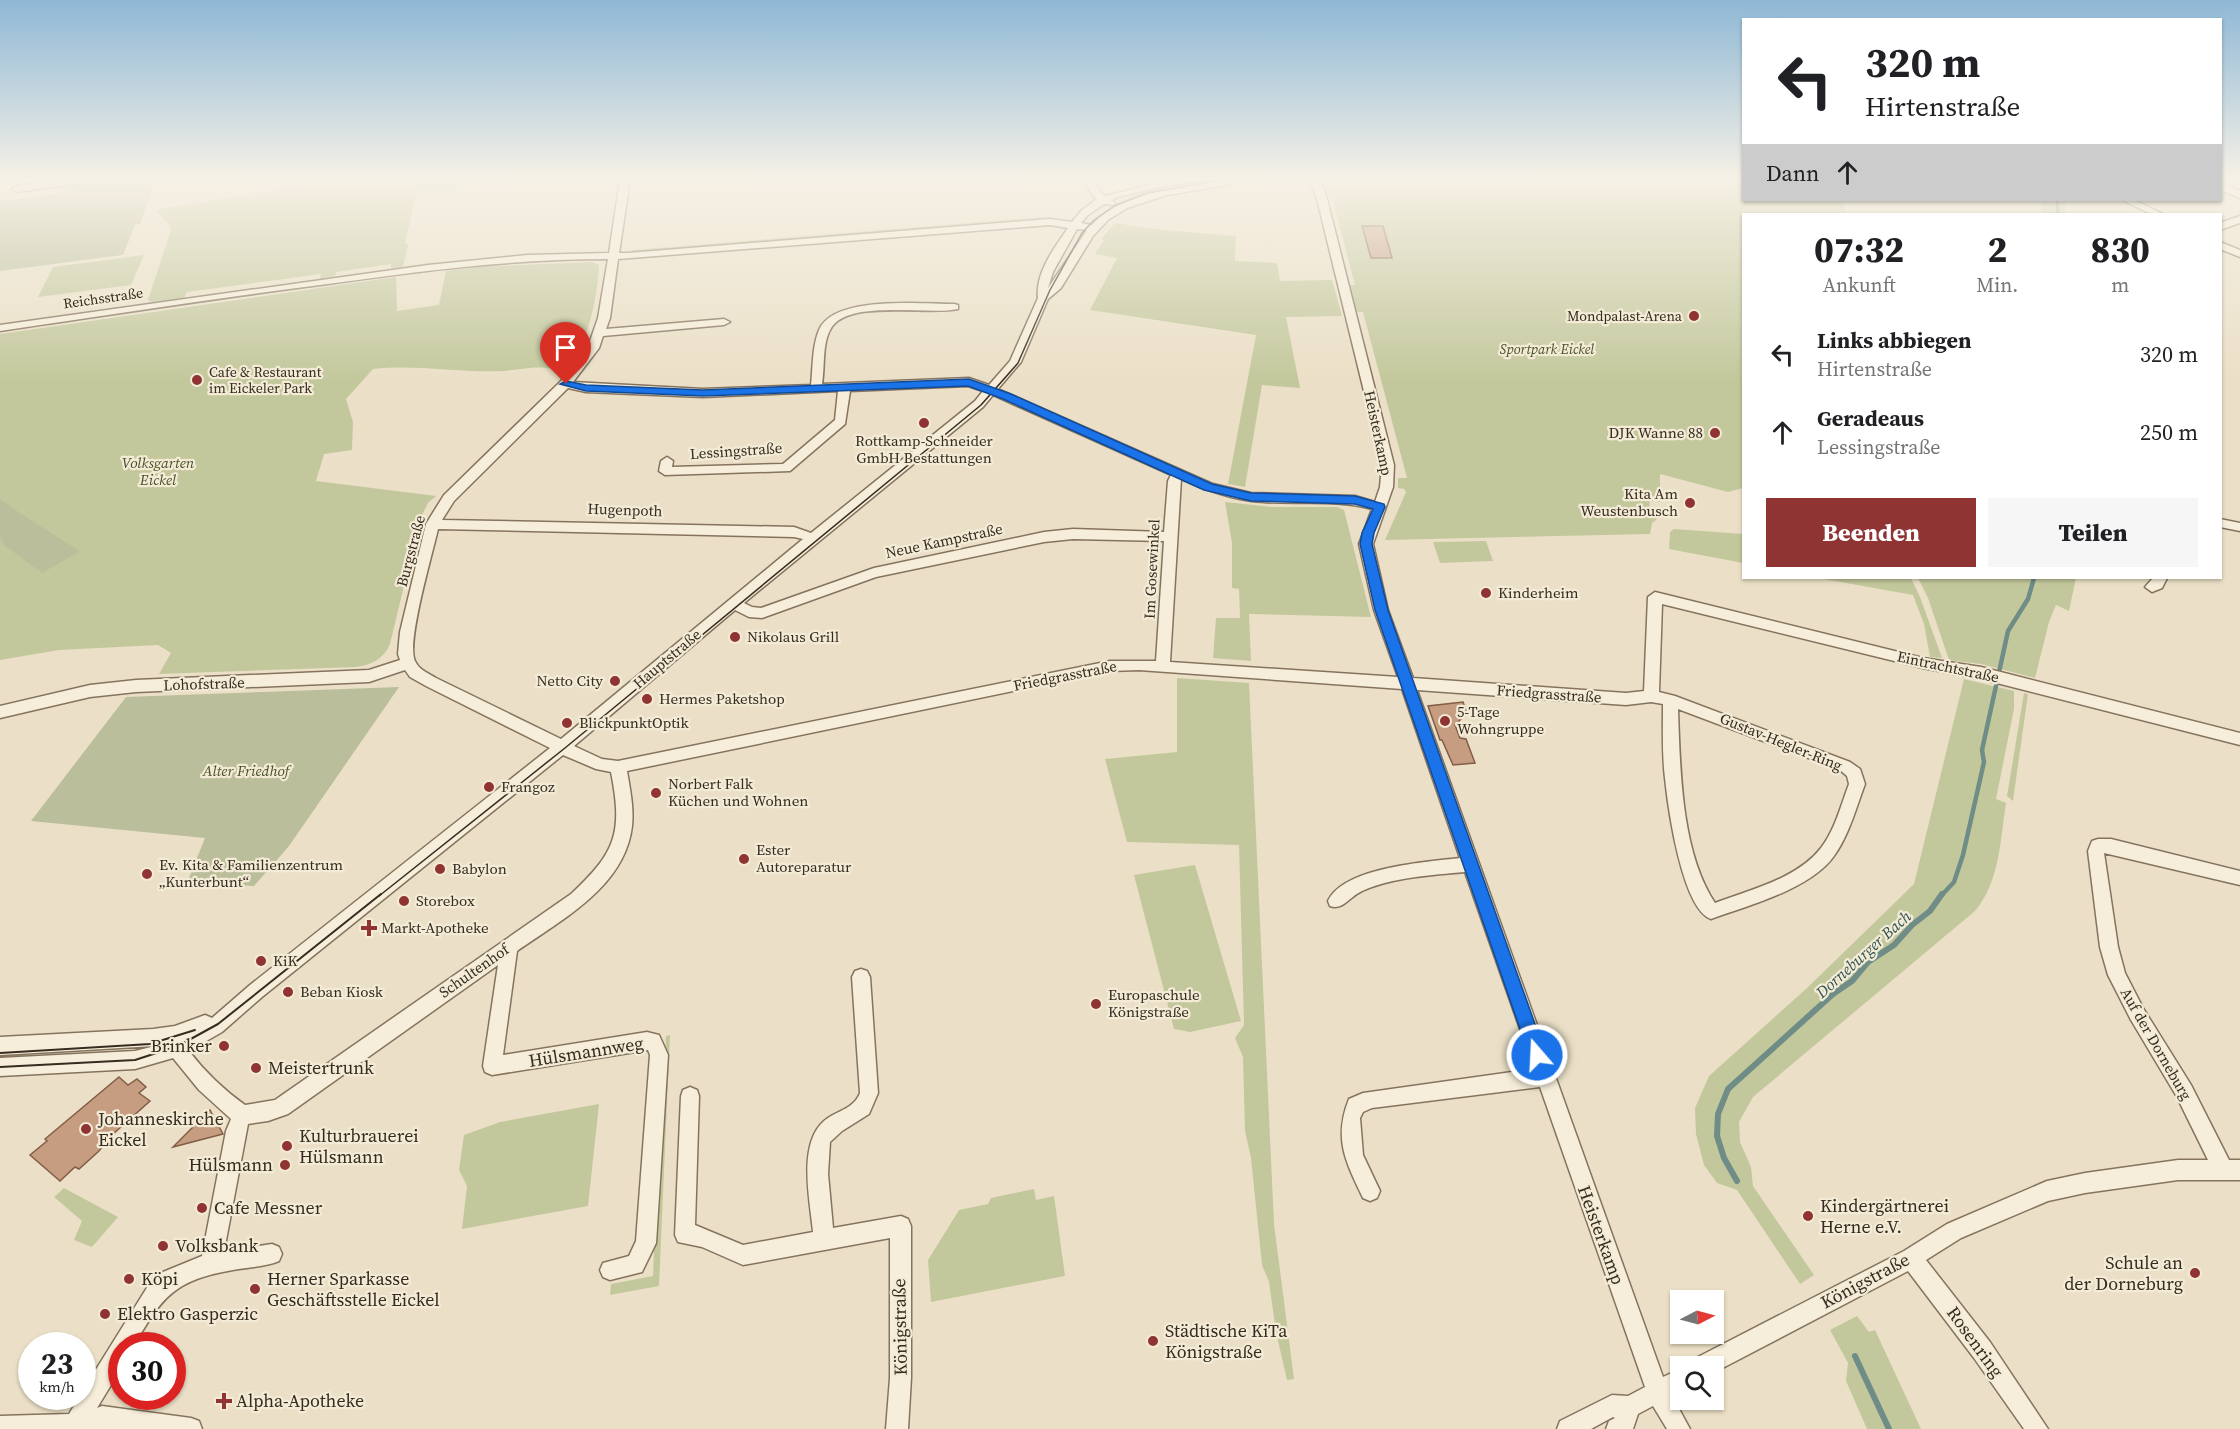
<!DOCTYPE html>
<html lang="de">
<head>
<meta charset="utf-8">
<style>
	:root { --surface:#fff; --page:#f6f6f6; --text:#202124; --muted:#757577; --accent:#903333 }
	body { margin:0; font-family:"Source Serif 4",serif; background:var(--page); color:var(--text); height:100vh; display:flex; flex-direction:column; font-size:22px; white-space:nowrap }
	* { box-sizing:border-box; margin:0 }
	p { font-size:20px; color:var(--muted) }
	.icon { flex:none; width:33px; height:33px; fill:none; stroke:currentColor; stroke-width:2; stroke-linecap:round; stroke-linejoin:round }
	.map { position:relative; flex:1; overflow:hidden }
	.panel { position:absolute; left:1742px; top:213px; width:480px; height:366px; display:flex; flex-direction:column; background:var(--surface); border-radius:0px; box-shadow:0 2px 4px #0004 }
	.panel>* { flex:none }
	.guide { position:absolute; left:1742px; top:18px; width:480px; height:183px; border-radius:0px; box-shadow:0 2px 4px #0004; background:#fff; color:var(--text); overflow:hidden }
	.needle { width:39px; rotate:84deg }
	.fabs { position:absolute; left:1670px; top:1290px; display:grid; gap:12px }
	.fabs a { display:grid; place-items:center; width:54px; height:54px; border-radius:0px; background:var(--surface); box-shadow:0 2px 4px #0004; font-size:30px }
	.speed { position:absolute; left:18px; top:1332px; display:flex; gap:12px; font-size:30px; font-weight:700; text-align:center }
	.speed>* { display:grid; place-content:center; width:78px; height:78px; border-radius:50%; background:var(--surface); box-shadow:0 2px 4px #0004; line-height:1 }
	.speed small { font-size:15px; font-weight:400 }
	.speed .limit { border:9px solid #d22; background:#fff; color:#111 }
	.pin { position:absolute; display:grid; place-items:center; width:51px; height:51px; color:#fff; margin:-62px -26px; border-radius:50% 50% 50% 0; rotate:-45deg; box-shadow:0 0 6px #0007 }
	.pin .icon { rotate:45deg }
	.me { position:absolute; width:66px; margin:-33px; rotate:341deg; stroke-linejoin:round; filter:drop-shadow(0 0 4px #0008) }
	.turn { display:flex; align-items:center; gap:21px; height:126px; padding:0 24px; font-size:27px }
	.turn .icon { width:78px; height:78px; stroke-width:2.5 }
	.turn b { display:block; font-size:42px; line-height:51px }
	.then { display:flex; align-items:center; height:57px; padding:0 24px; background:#0003; gap:12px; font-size:22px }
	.eta { display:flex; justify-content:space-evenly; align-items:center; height:102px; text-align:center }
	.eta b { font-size:36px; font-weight:800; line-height:42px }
	.primary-button { display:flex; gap:12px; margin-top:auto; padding:12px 24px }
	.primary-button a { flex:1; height:69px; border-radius:0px; background:var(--accent); color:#fff; font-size:24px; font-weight:800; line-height:69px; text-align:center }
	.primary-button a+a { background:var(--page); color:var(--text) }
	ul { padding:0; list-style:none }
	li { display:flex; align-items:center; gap:18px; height:78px; padding:0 24px }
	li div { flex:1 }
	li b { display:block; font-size:22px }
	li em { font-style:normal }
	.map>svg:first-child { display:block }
</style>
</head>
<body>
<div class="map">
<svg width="2240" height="1429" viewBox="0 0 2240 1429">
	<rect width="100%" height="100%" fill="#ebe0c7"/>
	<!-- green -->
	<path fill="#c3c89c" d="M339,180H529L417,192L405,243L408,245L403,267L391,268V264L336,272L335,276L320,279L321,274L187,292L184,298L152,302L148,300L171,230L167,222L155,210Z
		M1319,180H1743V200H1841L1847,214H1743V488L1728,492L1660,474V502L1650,500L1649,511L1659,513L1656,520L1652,523L1650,534L1385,540L1406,492L1404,489L1398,488V478H1407L1363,312H1354L1347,285H1355L1332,197L1326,196Z
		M2054,200H2065V214H2041V201L2054,203Z
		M1043,217L1060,219L631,255L632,250Z
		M1115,223L1153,229L1236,236L1235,261L1277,263L1280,281L1332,280L1342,316L1286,317L1300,388L1262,385L1245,487L1228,484L1256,335L1090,310L1117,258L1095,254L1104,240L1101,239Z
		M144,255L131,285L38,297L53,267Z
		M592,262L599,265C596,306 589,343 561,374C550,362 518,370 503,371C459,373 416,364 373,369L346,399L353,422L352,450L324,454L316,481L436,496L428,503L420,519L390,644C384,659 371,665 356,667L159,674L171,653L158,645L59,650L0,660V334L396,277L397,311L439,305L446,271L475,267Z
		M1225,502L1272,507H1337L1344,510L1371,617L1249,614L1251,661L1213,658L1216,618H1240L1239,589L1232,588V543Z
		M1674,529L1743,534V563L1669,549L1670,532Z
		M1486,541L1493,561L1440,563L1433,542Z
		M1818,578H1911L1920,597L1942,658L1930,657L1924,624L1913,595Z
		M1918,578H2076L2069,611L2056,605L2049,622L2035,678L1981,664L1949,660L1928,598Z
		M1177,678L1249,683L1274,1224L1294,1379L1287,1380L1276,1332L1269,1282L1262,1265L1251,1158L1245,1131L1243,1057L1235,1038L1244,1025L1239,845L1127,842L1105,759L1177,752Z
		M1964,679L2014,691V709L1996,799L2006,803C2000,841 2000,881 1975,911L1753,1097L1739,1122L1740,1142L1751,1167L1753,1186L1814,1275L1800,1284L1737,1190L1717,1183L1704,1165L1696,1134L1695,1108L1709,1076L1807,988L1914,884Z
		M2024,693L2028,694L2013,801L2007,796Z
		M1195,865L1241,1021L1190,1032L1174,1029L1134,875Z
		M670,1035L659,1286L610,1295L611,1284L653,1276L662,1059L665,1058L666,1036Z
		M599,1104L588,1206L462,1229L467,1186L459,1170L464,1135L500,1122Z
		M64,1188L118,1217L92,1247L74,1240L82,1221L54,1197Z
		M1034,1189L1036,1200L1054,1196L1065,1276L931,1302L928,1260L959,1210L988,1204L991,1198Z
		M1857,1316L1869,1332L1875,1330L1921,1429H1867L1846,1381L1848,1363L1830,1330Z"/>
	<!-- cemetery -->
	<path fill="#babe9a" d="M104,180H156L140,224L135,225L123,255L0,271V201L62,193L75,185Z
		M0,499C26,518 53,534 80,551L42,573L4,545L0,537Z
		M399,687L289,846L254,886L187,883L205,838L31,821L126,697Z"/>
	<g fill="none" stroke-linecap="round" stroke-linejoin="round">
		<!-- stream-far2 -->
		<path stroke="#6f8d86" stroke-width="3" d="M2057,200L2058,214"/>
		<!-- stream-far1 -->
		<path stroke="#6f8d86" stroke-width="4.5" d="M1941,896L1954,882L1963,855L1984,762L1982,750L2008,631L2028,599L2034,578"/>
		<!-- stream -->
		<path stroke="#6f8d86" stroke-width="6" d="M1737,1181L1724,1158L1717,1136L1718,1114L1728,1089L1833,994L1852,981L1868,962L1894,945L1912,925L1930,911L1942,894
			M1855,1356L1889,1429"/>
	</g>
	<!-- building -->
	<path fill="#c69d80" stroke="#835e46" stroke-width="1.5" d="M1362,226H1383L1392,258H1371Z
		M1463,702L1467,713L1455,725L1460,738L1466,739L1475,763L1453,765L1442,740H1440L1428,706Z
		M119,1077L128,1085L137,1079L146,1087L139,1093L150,1101L112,1135L99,1151L79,1169L75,1167L60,1181L30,1155L47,1141L45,1139Z
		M210,1110L223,1134L173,1147Z"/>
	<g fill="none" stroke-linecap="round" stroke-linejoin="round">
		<defs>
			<path id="minor" d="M61,180H87L82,183L17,192L12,189L17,186Z
				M620,180H630L619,253H628L1050,219L1072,222L1081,211L1097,199L1093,196L1083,180H1093L1100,192L1105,196L1161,182L1166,185L1118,197L1112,200L1115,203L1114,205L1104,204L1088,215L1081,223L1092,225C1125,189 1197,180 1244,180L1239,183L1167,195L1127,208L1108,220L1093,236L1061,288L1048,299L1021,362L998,389L1213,484L1251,493L1355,496L1375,502L1380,487L1382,465L1317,199L1310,180H1320L1327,199L1394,465L1393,487L1373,544L1388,610L1413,678L1626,693L1644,691L1648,597L1655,592L1923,658L1981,667L2240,733V745L1981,679L1923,668L1662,604L1659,692L1675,696L1850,762L1860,769L1865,784C1856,808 1849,835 1834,856C1811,889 1747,906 1711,919C1682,909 1668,807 1665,778C1662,754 1663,729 1663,704L1651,702L1626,705L1417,690L1663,1377L1680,1369V1392L1672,1396L1690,1429H1667L1653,1406L1638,1414L1633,1429H1606L1609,1421L1615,1418L1613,1417L1591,1429H1557L1560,1421L1612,1395L1628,1396L1645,1387L1540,1087L1372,1108L1363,1112L1360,1118L1363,1155L1380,1191L1377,1198L1370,1201L1363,1198C1346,1162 1333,1139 1349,1099L1363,1093L1534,1069L1465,872C1432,875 1393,877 1362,891C1350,896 1343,911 1330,906L1328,901C1344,867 1427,862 1460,858L1402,689L1139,670L1110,671L627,771C630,789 634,808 632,826C625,887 561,920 517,951L503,1055L647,1032L659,1035L668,1055L656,1243L642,1272L610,1280L603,1277L600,1270L603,1263L629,1256L636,1241L650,1055L648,1050L492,1075L485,1072L483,1066L498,965L288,1114L268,1121L248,1124L224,1251L272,1244L279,1247L282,1254L279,1261C265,1267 248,1267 233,1270C175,1280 162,1296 134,1346H122V1367L97,1408L102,1406L191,1418L199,1421L202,1429H0V1416L69,1414L80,1396H82V1392L148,1286L163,1272L202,1256L226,1131L231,1119L199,1090L173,1058L135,1069L0,1076V1058L135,1051L155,1046L0,1055V1037L153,1029L175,1026L205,1015L212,1018L250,985L550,748L426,686L410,677L405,670L369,682L136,692L90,697L0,718V706L90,685L136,680L369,670L400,660L398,654L400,632L426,524L444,495L561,381L588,347L598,318L608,259C514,259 420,271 328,284C218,298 109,315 0,331V325L428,265L527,255L609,253ZM1050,225L1068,228C1055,247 1035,273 1038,298L1010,361L989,385L969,378L822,384C825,368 822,345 830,330C846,298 929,316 958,309V305L954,304C922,304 833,295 819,330C812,347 813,367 811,385L703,389L573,382L599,348L603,336L724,325L730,322L724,319L606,329L610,318L618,259ZM1077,229L1087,230L1048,288L1053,272ZM968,386L983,391L975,401L811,533L794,527L442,520L454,501L568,388L586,392L703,397L838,391L835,420L783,464L672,467L673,461L667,457L661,461L659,471L665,475L790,471L845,424L850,391ZM993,395L1171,475L1168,481L1164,532L1073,529L1044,532L874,568L761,608L752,607L744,603L983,407ZM1181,479C1203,489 1227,498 1252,501C1292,506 1333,498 1372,509L1359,544L1374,610L1398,677L1170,662ZM438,529L794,537L803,539L561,739L436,678C428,673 419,670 415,661C406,643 433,552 438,529ZM1073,539L1164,541L1156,661H1110L618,761L602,759L574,746L735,610L749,617L762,618L876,577L1044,542ZM1678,709L1840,770L1847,776L1849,784C1841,805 1835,830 1821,848C1797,879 1749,890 1715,903C1681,852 1680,769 1678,709ZM563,755L596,769L611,772C623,833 616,852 571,894L275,1100L245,1105C224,1090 205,1072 189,1051L222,1032L262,997Z
				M2220,183L2240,191V198L2220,190Z
				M2122,200H2134L2163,214H2151Z
				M2240,216V223L2220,230V223Z
				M2220,242L2240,250V257L2220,249Z
				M2220,519L2240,523V531L2220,527Z
				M2153,578H2167L2162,588L2152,592L2145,587Z
				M2098,839H2111L2240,871V885L2104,853L2118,947L2125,973L2143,1008L2191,1085L2229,1160H2240V1180H2178L2085,1193L2048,1201L1961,1238L1926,1260L1990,1342L2048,1429H2024L1974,1358L1908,1271L1713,1373V1366H1693L1696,1358L1904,1251L1947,1224L2047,1181L2085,1173L2178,1160H2208L2177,1097L2131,1020L2108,975L2100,947L2088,851L2092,841Z
				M861,969L867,971L870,977L878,1093L869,1114L842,1131L830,1142L828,1174L833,1228L901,1216L908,1219L911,1226V1378L908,1429H886L890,1378V1238L743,1265L702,1247L678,1242L675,1235L681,1096L683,1090L690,1087L697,1090L699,1096L695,1225L743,1245L813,1232C810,1200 796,1139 828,1118C840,1110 854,1108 860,1093L852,977L855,971Z"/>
		</defs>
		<!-- minor casing -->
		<use href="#minor" stroke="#85735e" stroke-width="3"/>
		<!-- minor -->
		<use href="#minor" fill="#f6eeda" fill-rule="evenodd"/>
		<!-- tram-far1 -->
		<path stroke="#372b20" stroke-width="1.5" d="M379,896L565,748L981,405L1018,363L1050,290L1082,233L1094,220L1114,206L1148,193L1221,180"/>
		<!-- tram -->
		<path stroke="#372b20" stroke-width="2" d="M0,1053L150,1044L195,1030
			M0,1067L135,1060L178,1046L218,1024L381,894"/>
	</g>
	<!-- sky -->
	<linearGradient id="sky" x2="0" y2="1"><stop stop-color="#8eb8d5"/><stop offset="0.47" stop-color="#f6f1e6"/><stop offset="1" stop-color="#f6f1e6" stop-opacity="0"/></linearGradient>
	<rect width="2240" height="380" fill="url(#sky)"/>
	<!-- route -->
	<path fill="#1a73e8" stroke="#114b97" stroke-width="1.5" d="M969,379L1011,394L1212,484L1251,493L1355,496L1384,504L1385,507L1374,533L1372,544L1388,610L1546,1055L1543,1061L1537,1063L1531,1061L1529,1055L1375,610L1360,544L1362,533L1373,509L1355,504L1251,501L1204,490L1003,399L968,386L703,396L586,391L560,384L566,381L586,385L703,390Z"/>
	<!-- markers -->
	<g fill="#903333" stroke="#f3ebd6" stroke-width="2">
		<circle cx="1694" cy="316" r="6"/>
		<circle cx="197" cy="380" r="6"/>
		<circle cx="924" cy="423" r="6"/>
		<circle cx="1715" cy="433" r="6"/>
		<circle cx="1690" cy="503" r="6"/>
		<circle cx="1486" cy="593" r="6"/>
		<circle cx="735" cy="637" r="6"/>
		<circle cx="615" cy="681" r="6"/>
		<circle cx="647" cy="699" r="6"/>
		<circle cx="1445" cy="721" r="6"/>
		<circle cx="567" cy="723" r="6"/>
		<circle cx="489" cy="787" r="6"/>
		<circle cx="656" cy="793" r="6"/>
		<circle cx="744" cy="859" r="6"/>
		<circle cx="440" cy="869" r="6"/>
		<circle cx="147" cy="874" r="6"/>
		<circle cx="404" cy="901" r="6"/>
		<path d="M366 919h6v6h6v6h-6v6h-6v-6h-6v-6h6z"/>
		<circle cx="261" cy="961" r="6"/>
		<circle cx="288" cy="992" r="6"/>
		<circle cx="1096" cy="1004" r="6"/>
		<circle cx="224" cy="1046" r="6"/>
		<circle cx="256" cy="1068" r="6"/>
		<circle cx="86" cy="1129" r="6"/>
		<circle cx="287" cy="1146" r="6"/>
		<circle cx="285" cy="1165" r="6"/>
		<circle cx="202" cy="1208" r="6"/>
		<circle cx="1808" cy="1216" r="6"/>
		<circle cx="163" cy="1246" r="6"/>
		<circle cx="2195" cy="1273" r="6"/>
		<circle cx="129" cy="1279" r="6"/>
		<circle cx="255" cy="1289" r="6"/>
		<circle cx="105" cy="1314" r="6"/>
		<circle cx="1153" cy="1341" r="6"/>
		<path d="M221 1392h6v6h6v6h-6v6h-6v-6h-6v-6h6z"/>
	</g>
	<g text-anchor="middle" stroke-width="4.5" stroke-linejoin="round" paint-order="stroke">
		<!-- far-street labels -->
		<g font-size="14" fill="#372b20" stroke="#f3ebd6">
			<text transform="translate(103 298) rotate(-8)" y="5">Reichsstraße</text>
		</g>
		<!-- far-poi labels -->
		<g font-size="14" fill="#372b20" stroke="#f3ebd6" text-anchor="end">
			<text x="1682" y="321">Mondpalast-Arena</text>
			<text x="209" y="377" text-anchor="start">Cafe &amp; Restaurant<tspan x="209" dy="16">im Eickeler Park</tspan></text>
		</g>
		<!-- far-park labels -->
		<g font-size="14" font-style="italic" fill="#475229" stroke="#f3ebd6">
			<text x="1547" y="354">Sportpark Eickel</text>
		</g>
		<!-- street labels -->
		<g font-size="15" fill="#372b20" stroke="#f3ebd6">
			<text transform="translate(1378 433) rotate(78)" y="5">Heisterkamp</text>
			<text transform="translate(736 451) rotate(-4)" y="5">Lessingstraße</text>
			<text transform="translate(625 510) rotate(2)" y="5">Hugenpoth</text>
			<text transform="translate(944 541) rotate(-12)" y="5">Neue Kampstraße</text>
			<text transform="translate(411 551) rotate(-75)" y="5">Burgstraße</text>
			<text transform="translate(1152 569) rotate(-87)" y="5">Im Gosewinkel</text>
			<text transform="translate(667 659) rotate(-40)" y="5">Hauptstraße</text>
			<text transform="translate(1948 667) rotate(12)" y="5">Eintrachtstraße</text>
			<text transform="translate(1065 676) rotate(-11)" y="5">Friedgrasstraße</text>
			<text transform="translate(204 684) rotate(-2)" y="5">Lohofstraße</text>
			<text transform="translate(1549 694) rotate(4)" y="5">Friedgrasstraße</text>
			<text transform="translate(1781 742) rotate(22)" y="5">Gustav-Hegler-Ring</text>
			<text transform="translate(474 971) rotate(-35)" y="5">Schultenhof</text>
			<text transform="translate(2156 1044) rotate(60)" y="5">Auf der Dorneburg</text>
		</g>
		<!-- poi labels -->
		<g font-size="15" fill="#372b20" stroke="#f3ebd6" text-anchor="start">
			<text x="1703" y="438" text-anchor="end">DJK Wanne 88</text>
			<text x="924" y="446" text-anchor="middle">Rottkamp-Schneider<tspan x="924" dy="17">GmbH Bestattungen</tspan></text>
			<text x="1678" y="499" text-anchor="end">Kita Am<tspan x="1678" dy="17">Weustenbusch</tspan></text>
			<text x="1498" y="598">Kinderheim</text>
			<text x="747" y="642">Nikolaus Grill</text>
			<text x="603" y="686" text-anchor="end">Netto City</text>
			<text x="659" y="704">Hermes Paketshop</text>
			<text x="1457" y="717">5-Tage<tspan x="1457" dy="17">Wohngruppe</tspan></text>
			<text x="579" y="728">BlickpunktOptik</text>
			<text x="668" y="789">Norbert Falk<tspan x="668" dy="17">Küchen und Wohnen</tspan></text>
			<text x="501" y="792">Frangoz</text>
			<text x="756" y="855">Ester<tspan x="756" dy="17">Autoreparatur</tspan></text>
			<text x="159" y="870">Ev. Kita &amp; Familienzentrum<tspan x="159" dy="17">„Kunterbunt“</tspan></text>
			<text x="452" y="874">Babylon</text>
			<text x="416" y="906">Storebox</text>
			<text x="381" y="933">Markt-Apotheke</text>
			<text x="273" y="966">KiK</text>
			<text x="300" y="997">Beban Kiosk</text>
			<text x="1108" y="1000">Europaschule<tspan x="1108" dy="17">Königstraße</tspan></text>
		</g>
		<!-- park labels -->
		<g font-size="15" font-style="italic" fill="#475229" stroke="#f3ebd6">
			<text x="158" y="468">Volksgarten<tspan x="158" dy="17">Eickel</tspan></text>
			<text x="246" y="776">Alter Friedhof</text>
		</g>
		<!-- water labels -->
		<g font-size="16" font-style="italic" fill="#315553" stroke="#f3ebd6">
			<text transform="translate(1863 954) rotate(-42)" y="6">Dorneburger Bach</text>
		</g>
		<!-- near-poi labels -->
		<g font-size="18" fill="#372b20" stroke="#f3ebd6" text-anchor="start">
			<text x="212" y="1052" text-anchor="end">Brinker</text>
			<text x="268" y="1074">Meistertrunk</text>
			<text x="98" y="1125">Johanneskirche<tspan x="98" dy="21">Eickel</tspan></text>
			<text x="299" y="1142">Kulturbrauerei<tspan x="299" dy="21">Hülsmann</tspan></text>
			<text x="273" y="1171" text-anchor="end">Hülsmann</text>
			<text x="1820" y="1212">Kindergärtnerei<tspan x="1820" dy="21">Herne e.V.</tspan></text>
			<text x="214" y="1214">Cafe Messner</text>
			<text x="175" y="1252">Volksbank</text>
			<text x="2183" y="1269" text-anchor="end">Schule an<tspan x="2183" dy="21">der Dorneburg</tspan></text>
			<text x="141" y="1285">Köpi</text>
			<text x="267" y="1285">Herner Sparkasse<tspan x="267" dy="21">Geschäftsstelle Eickel</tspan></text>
			<text x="117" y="1320">Elektro Gasperzic</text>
			<text x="1165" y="1337">Städtische KiTa<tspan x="1165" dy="21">Königstraße</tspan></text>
			<text x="236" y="1407">Alpha-Apotheke</text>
		</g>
		<!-- near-street labels -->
		<g font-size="18" fill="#372b20" stroke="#f3ebd6">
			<text transform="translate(586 1052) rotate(-9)" y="6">Hülsmannweg</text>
			<text transform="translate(1601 1235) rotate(70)" y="6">Heisterkamp</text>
			<text transform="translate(1865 1281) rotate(-28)" y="6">Königstraße</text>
			<text transform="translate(900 1327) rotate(-91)" y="6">Königstraße</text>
			<text transform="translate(1975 1342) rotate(54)" y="6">Rosenring</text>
		</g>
	</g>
</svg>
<div class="fabs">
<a><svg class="needle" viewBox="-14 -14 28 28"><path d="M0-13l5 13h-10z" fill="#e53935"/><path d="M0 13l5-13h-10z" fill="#757577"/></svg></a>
<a><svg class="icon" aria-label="search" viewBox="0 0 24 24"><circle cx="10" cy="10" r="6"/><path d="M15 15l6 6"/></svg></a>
</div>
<div class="speed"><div>23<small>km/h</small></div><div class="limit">30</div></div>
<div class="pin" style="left:566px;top:384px;background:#d93025"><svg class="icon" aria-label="arrive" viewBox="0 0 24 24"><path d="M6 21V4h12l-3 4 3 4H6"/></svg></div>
<svg class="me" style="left:1537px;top:1055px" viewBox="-20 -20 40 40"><circle r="17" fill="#1a73e8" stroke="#fff" stroke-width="3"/><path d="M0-11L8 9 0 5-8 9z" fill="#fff"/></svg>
<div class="guide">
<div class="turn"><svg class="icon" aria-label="left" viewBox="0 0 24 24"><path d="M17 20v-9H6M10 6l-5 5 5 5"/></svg><div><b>320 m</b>Hirtenstraße</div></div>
<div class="then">Dann<svg class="icon" aria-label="ahead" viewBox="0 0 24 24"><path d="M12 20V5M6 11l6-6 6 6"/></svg></div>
</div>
<section class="panel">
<div class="eta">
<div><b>07:32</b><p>Ankunft</p></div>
<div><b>2</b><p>Min.</p></div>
<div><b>830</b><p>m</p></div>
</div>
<ul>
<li><svg class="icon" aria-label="left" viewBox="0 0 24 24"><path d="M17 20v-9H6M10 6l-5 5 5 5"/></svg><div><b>Links abbiegen</b><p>Hirtenstraße</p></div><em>320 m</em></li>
<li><svg class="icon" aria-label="ahead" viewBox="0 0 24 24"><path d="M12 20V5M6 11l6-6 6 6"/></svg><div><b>Geradeaus</b><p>Lessingstraße</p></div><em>250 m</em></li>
</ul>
<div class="primary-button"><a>Beenden</a><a>Teilen</a></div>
</section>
</div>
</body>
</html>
